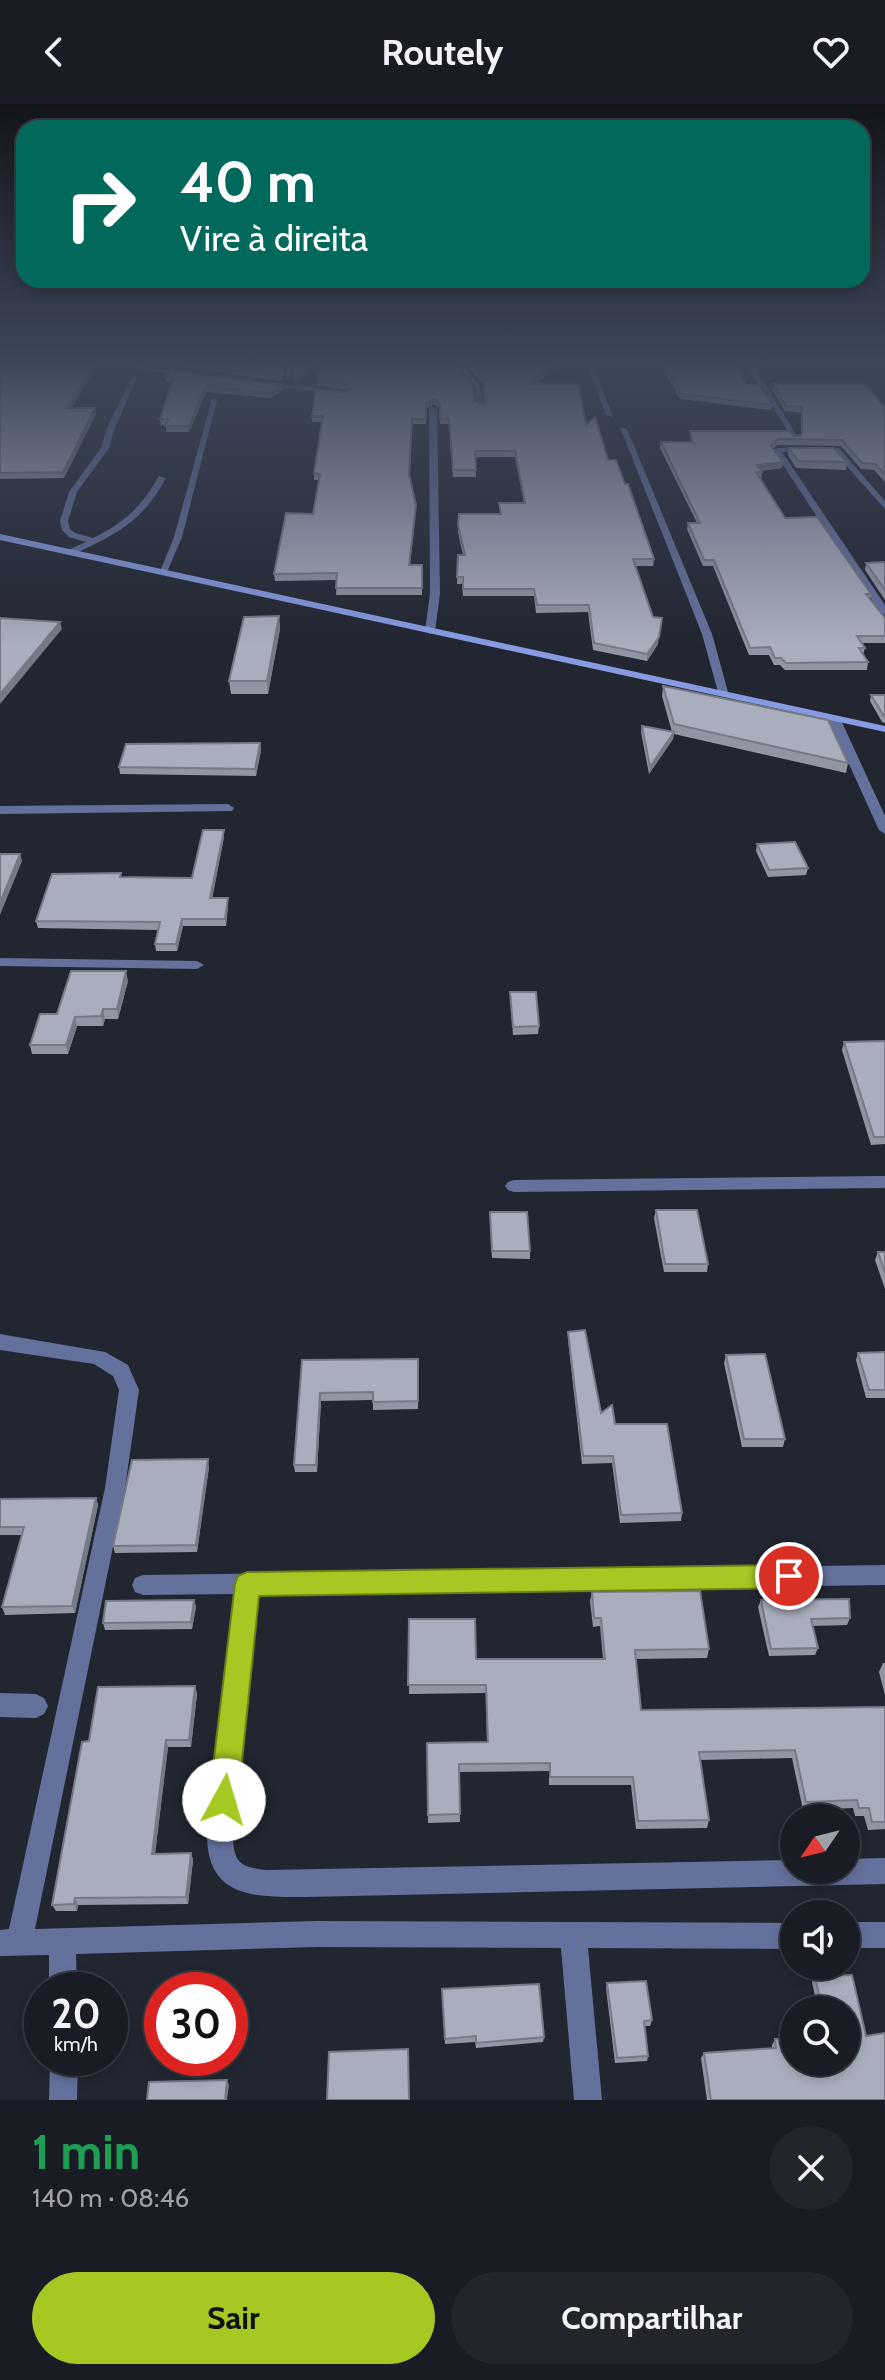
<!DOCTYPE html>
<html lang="pt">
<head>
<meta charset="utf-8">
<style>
	:root { --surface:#1a1c25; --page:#23252d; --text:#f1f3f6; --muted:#9fa1a7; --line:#383a42; --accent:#a5c822 }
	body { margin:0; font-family:Cabin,sans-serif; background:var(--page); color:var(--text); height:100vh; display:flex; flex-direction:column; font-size:30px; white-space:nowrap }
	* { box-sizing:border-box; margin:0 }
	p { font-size:26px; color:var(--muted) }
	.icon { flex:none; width:44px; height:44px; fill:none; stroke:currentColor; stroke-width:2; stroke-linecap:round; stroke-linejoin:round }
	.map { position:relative; height:1996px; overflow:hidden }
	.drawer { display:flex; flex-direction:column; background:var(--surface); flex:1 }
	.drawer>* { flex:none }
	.top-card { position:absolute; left:16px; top:16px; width:854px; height:168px; border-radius:24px; box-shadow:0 4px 12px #0003,0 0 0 2px var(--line); background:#00695c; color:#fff; overflow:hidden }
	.needle { width:52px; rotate:235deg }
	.buttons { position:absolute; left:780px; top:1700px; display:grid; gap:16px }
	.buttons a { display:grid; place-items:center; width:80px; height:80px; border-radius:50%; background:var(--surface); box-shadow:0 4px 12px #0003,0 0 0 2px var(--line); font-size:40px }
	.speed { position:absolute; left:24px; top:1868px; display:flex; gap:16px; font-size:40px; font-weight:700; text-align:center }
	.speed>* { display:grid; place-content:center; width:104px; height:104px; border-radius:50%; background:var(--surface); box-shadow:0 4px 12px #0003,0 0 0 2px var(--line); line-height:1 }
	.speed small { font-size:20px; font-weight:400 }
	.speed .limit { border:12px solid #d22; background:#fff; color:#111 }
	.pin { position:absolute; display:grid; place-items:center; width:68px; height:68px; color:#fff; margin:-34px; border:4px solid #fff; border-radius:50%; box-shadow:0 2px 8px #0007 }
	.me { position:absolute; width:88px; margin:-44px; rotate:6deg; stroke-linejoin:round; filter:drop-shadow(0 0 6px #0008) }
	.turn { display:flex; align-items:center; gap:28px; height:168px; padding:0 32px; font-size:36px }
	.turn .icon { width:104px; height:104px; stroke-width:2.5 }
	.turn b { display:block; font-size:56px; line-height:68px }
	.round { display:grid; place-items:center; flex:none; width:84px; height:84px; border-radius:42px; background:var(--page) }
	.overview { display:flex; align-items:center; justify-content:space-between; height:136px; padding:0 32px }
	h1 { font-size:48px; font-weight:800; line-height:60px; color:#1e9e55 }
	.cta { display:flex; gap:16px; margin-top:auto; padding:16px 32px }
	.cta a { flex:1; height:92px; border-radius:48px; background:var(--accent); color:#111; font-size:32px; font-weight:800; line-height:92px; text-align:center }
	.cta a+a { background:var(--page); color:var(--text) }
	header { display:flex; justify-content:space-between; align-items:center; height:104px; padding:0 32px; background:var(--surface); font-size:36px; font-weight:800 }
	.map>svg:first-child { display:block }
</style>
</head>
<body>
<header><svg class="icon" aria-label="back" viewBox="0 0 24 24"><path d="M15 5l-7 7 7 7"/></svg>Routely<svg class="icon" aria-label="heart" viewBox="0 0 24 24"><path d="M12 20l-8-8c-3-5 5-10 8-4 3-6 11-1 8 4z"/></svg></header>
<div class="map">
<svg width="885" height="1996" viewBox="0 0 885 1996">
	<rect width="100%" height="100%" fill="#222631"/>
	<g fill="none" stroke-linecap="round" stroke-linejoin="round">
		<!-- street -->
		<path fill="#65719d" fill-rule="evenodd" d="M116,261H136L192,271L189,273Z
			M287,261H293L291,275L288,277L285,275Z
			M454,261H461L481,282L484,304L477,302L475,283Z
			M587,261H593L613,313L606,311Z
			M746,261H753L799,335H793Z
			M134,272L137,274L115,324L109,344L77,388L68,417L70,425L75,429L93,434C124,419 142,402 159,372L166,374C143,417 117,430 74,450H68V446L86,438L69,433L62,426L60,417L69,388L101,344L107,324L131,274Z
			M263,278L336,286L339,288L336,290L261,281Z
			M212,295L217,296L182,433L167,468L159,470L174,433Z
			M433,303L437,305L440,489L435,527L430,530L425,527L430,489L429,305Z
			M620,323L627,325L712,530L728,588L727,590L718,588L702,530Z
			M777,344H839L885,397V405L834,348H782L885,501V511L880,508L773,346Z
			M834,611L840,614L885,712V730L879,726L828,614Z
			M228,700L234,704L232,707L0,710V702Z
			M0,854L197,857L204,861L197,865L0,862Z
			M885,1072V1084L514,1088L508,1086L505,1082L508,1078L514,1076Z
			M0,1230L105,1248L128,1261L139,1286L125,1384L35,1825L317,1817L794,1819V1845L588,1844L602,1996H574L561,1844L317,1843L76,1850L77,1886H49V1851L0,1852V1826L9,1825L105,1384L119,1286L113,1272L94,1260L0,1246Z
			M885,1461V1481L257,1490L233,1727C233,1757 237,1763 267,1766L794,1756V1766H846V1755L885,1754V1780L305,1793C257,1793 209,1795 207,1734L235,1490L143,1491L135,1488L132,1481L135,1474L143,1471Z
			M0,1589L36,1590L44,1594L48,1602L44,1610L36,1614L0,1613Z
			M846,1818H885V1844H846Z
			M50,1954H78L77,1996H49Z"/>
		<!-- secondary -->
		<path fill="#889be2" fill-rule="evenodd" d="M0,430L885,622V628L0,436Z"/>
	</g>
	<!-- wall -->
	<path fill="#9196a3" d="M0,261L51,263L53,261H97L71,304H95L96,310L64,374L0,375Z
		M178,261H284L283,277L178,263Z
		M466,261H560L536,280L586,321L625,380L654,455L653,462H635L658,540L647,557L593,546L588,508L536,509L534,492H463L462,480H457L458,451H463L458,428V421L500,410L499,399H524L515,353H475L476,373H453L449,320H440V305L434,300L426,305V320H412L410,372L416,407L410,461H422V491H336L337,476L275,477L274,470L313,410L319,376H314V369L322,318H312V312L348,286L317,282V276L475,298L485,301L483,280Z
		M661,261H734L747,281L772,301L771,306L680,295Z
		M165,273L282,281L283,286L271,294L206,288L189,328H166V321H161L160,315L172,278H166Z
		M773,280L885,303V378L874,366L861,365L841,342L777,341L773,345L782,364L761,367L762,368L761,375H759L785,414L871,490L870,495L885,514V539H862L865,544L863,551L868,558L867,566H785L780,561H774L769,551H749L713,462H703L687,425L688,419H697L660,344L661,338H691L690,327L801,331V309L785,307L772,286Z
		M789,344L847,358L846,366L796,364L788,351Z
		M885,458V496L865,466L866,459Z
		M279,512L280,525L268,590H231L229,577Z
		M663,582L848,659L846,669L674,630L673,635L649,670L641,628L642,622L672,628L662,592Z
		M871,591H885V619L882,618L870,597Z
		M260,639L261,646L256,672L120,670L119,663Z
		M224,726V733L212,794L228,801L226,822H183L177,847H156L155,840L158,826L38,824L36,817L122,773L192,774Z
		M757,740L808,764L806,771L768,773L756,747Z
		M128,877L118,915H105L103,922H77L68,950H32L30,941L57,910Z
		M510,888L539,922L538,930L513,931Z
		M885,937V1040L871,1041L842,946L844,938Z
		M656,1106L708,1160L707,1168H664L654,1114Z
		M490,1108L530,1147V1155L492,1154Z
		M878,1148H885V1185L875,1156Z
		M568,1228L601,1309L615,1320L682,1409L681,1417L620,1419L612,1359L582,1360L568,1236Z
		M885,1248V1294H866L856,1256L858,1249Z
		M726,1251L785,1335L783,1343H742L724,1259Z
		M418,1255V1305L373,1306V1296L321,1297L317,1368H295L294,1361L302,1256Z
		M209,1363L197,1448L115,1449L113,1442Z
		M96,1394L98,1401L75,1509L5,1511L2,1503L22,1431H0V1395Z
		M592,1488L709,1545L707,1554L635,1555L641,1606L885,1603V1725L868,1726L864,1712H855L853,1704L803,1706L792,1654L700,1656L709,1716L707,1724L636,1725L631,1681H549V1667L459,1668L460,1718L428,1719L427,1639L487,1638L486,1589L409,1590V1515L476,1555H603L600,1522L593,1523L590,1497Z
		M194,1496L196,1503L192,1525L105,1526L103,1519Z
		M761,1496L850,1514L847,1521L813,1522L818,1544L815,1551L769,1552L758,1503Z
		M883,1559H885V1591L879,1568Z
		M195,1582L197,1590L191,1643H168L155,1750L191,1749L193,1756L188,1800L78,1801L77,1807H56L52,1801L89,1637Z
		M852,1871L866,1932L885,1929V1996H707L701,1954L704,1949L772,1945V1941L775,1935L794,1934V1958H846V1906H818L812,1878L815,1872Z
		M607,1879L652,1916L650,1922H644L648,1952L647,1957L615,1959L606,1884Z
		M442,1885L544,1933L543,1938L476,1944L475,1938L445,1940Z"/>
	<!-- shaded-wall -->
	<path fill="#767a84" d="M93,261H97L68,310L67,304Z
		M309,261H317L293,279V273Z
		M553,261H560L528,286L529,280Z
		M282,281L283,286L271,294V289Z
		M205,282L206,288L189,328V322Z
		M434,295V300L426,305V299Z
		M95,304L96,310L64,374L63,368Z
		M783,358L782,364L757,367V361Z
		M279,512L280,525L268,590L267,577Z
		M662,514L658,540L647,557V550Z
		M60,518L62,525L0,600V590Z
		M674,628L673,635L649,670L650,663Z
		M260,639L261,646L256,672L255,665Z
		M224,726V733L211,801L210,794Z
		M20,750L22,757L0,811V799Z
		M228,794V801L226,822L225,815Z
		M182,815L183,822L177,847L176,840Z
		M126,867L128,877L118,915L117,905Z
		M103,905L105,915L103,922L101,912Z
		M75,913L77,922L68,950L66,941Z
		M320,1289L321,1297L317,1368L316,1361Z
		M208,1355L209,1363L197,1448L196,1441Z
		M96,1394L98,1401L75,1509L72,1502Z
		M194,1496L196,1503L192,1525L191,1518Z
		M195,1582L197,1590L191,1643L189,1636Z
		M166,1636L168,1643L154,1757L152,1750Z
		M191,1749L193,1756L188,1800L186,1793Z
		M75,1794L78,1801L77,1807L74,1800Z
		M227,1976L229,1981L227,1996H225Z"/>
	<!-- building -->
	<path fill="#a9aebd" stroke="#767a84" stroke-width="2" d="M0,261H49L51,263L53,261H93L67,304H95L63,368L0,369Z
		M205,261H283V272Z
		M295,261H309L293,273Z
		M319,261H455L472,279L475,298L485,301L483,274L471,261H553L529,280H575L579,284L586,321L595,313L608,356H616L625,380H628L654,455H633L653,513L662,514L659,533L647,550L594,539L589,501H537L534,485H463V473H457L458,451H465L458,421L459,410H501L499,399H525L515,347H475L476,366H453L449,314L440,315V299L434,295L426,299V315H412L409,370L416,401L409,461H422V484H336L337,469L274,470L286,409L313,410L320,370L314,369L323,312H312L316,285L344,288L351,284L348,280L317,276Z
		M664,261H734L747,281H759L772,301L681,290Z
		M171,266L282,281L271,289L205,282L189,322H165L168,315H160L174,273H165Z
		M773,280H864L885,303V370L875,360L862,359L842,336L778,335L771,342L783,358L757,361L762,368H756L785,414L817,413L871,490H866L885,514V532H857L865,544H859L868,558L786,559L781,554H775L770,543L750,544L714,456H704L688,419H700L661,338H693L690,327H789L794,332L802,331V303L786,302Z
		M789,344H834L847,358L798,357Z
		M885,458V486L866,459Z
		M279,512L267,577H229L244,513Z
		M0,514L60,518L0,590Z
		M663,582L828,616L848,659L674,620Z
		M871,591H885V612H884Z
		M642,622L674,628L650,663Z
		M260,639L255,665L119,663L126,640Z
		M203,726H224L210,794H228L225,815H182L176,840H155L160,818L36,817L52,770L121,769L120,773L192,774Z
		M795,738L808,764L769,766L757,740Z
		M0,750H20L0,799Z
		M71,867H126L117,905H103L101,912L75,913L66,941H30L40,910H57Z
		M510,888H536L539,922L513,923Z
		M885,937V1033H874L844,938Z
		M656,1106H697L708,1160H665Z
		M490,1108H527L530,1147H492Z
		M878,1148H885V1169Z
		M585,1226L601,1309L612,1301L615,1320H667L682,1409L621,1411L613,1352H583L568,1228Z
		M885,1248V1286H869L858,1249Z
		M765,1250L785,1335H744L726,1251Z
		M418,1255V1297L373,1298V1288L320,1289L316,1361H294L302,1256Z
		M208,1355L196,1441L113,1442L132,1356Z
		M96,1394L72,1502L2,1503L24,1423H0V1395Z
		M700,1487L709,1545L635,1546L641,1606L885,1603V1718H872L869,1704H859L857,1696L806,1698L795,1646L699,1648L709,1716L638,1717L633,1673H550V1659L459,1660L460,1710L428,1711L427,1639L488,1638L486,1581H408L409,1515H475L476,1555H605L601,1514H594L592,1488Z
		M849,1495L850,1514L811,1515L818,1544L771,1545L761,1496Z
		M194,1496L191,1518L103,1519L106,1497Z
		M195,1582L189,1636H166L152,1750L191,1749L186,1793L75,1794L74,1800L52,1801L82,1638L89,1637L98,1583Z
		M852,1871L866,1932L885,1929V1996H711L704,1949L776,1944L775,1935L794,1934V1958H846V1906H822L815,1872Z
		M646,1877L652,1916L644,1917L648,1952L617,1954L607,1879Z
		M539,1880L544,1933L476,1939V1932L445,1935L442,1885Z
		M408,1945L409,1996H327L329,1948Z
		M227,1976L225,1996H147L149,1978Z"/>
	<!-- sky -->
	<linearGradient id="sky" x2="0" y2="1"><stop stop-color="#13151b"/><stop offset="0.48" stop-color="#3e475a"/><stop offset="1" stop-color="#3e475a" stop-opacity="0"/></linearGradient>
	<rect width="885" height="541" fill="url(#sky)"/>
	<!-- route -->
	<path fill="#a5c822" stroke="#6b8216" stroke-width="2" d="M789,1461L798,1464L802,1472L798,1481L789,1484L259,1492L238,1696L234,1706L224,1710L214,1706L209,1696L235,1480L238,1472L247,1468Z"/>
</svg>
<div class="buttons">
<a><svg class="needle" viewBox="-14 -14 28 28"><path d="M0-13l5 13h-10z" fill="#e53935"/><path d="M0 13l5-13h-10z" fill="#9fa1a7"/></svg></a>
<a><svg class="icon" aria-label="sound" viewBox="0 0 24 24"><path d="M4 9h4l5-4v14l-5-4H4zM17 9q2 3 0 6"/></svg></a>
<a><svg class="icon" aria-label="search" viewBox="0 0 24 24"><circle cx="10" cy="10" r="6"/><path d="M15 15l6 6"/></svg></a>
</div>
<div class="speed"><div>20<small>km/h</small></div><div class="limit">30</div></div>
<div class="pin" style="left:789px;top:1472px;background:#d93025"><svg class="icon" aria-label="arrive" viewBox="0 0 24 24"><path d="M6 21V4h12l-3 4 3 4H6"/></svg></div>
<svg class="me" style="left:224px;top:1696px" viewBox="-20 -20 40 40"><circle r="19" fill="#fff"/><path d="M0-13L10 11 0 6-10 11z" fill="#a5c822"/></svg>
<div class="top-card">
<div class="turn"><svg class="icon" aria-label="right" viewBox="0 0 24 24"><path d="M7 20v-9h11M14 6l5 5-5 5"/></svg><div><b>40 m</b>Vire à direita</div></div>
</div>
</div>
<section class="drawer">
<div class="overview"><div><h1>1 min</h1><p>140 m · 08:46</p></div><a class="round"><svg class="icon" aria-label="close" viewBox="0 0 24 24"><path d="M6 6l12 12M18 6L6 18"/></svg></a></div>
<div class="cta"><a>Sair</a><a>Compartilhar</a></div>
</section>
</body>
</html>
